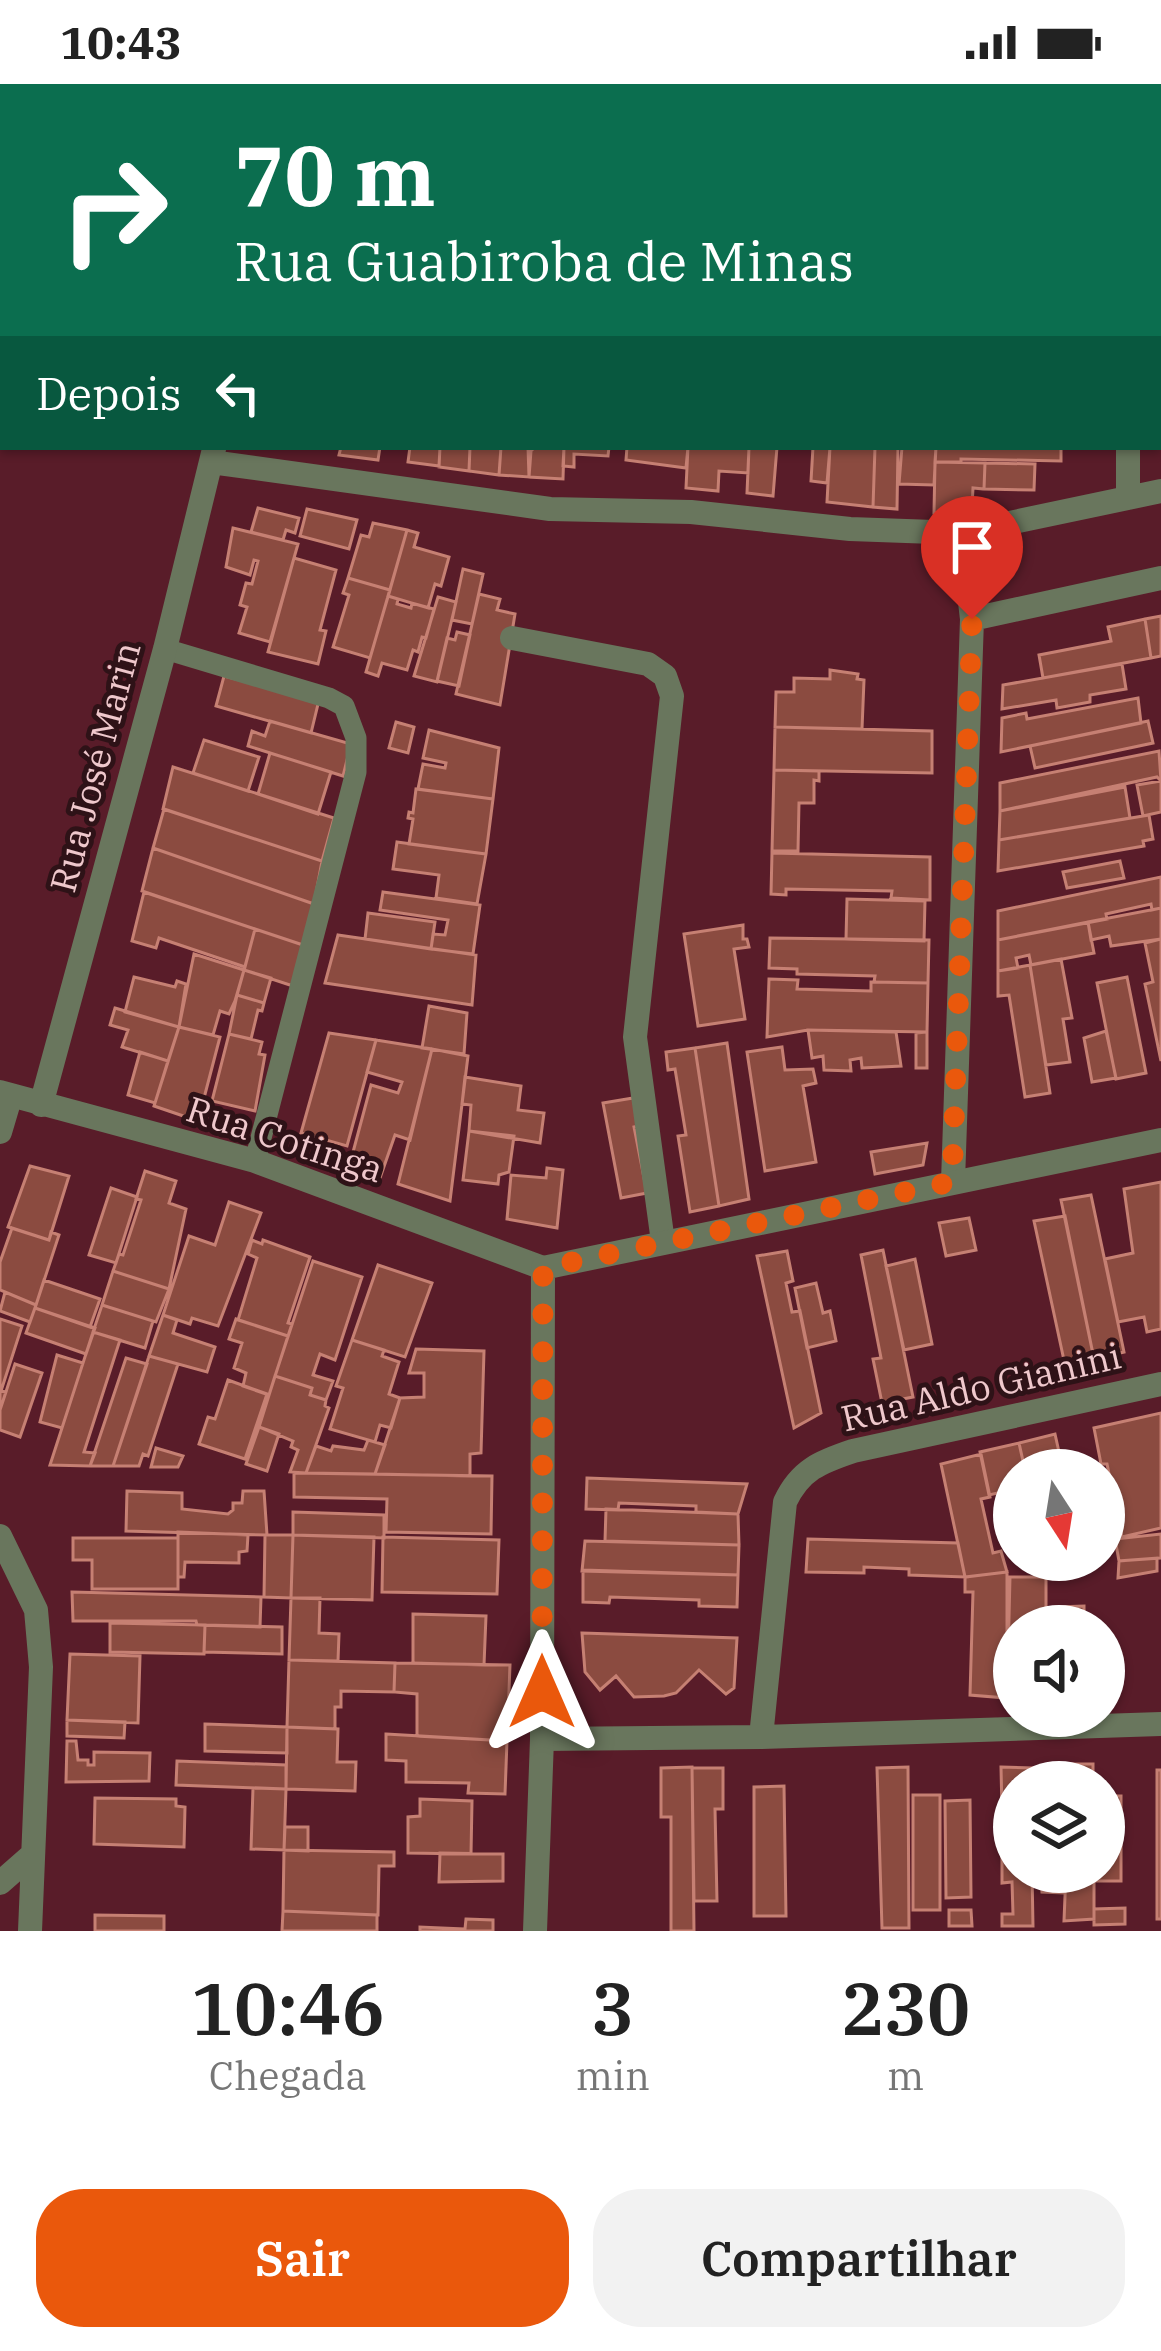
<!DOCTYPE html>
<html lang="pt">
<head>
<meta charset="utf-8">
<style>
	:root { --surface:#fff; --page:#f2f2f2; --text:#222; --muted:#767676; --accent:#ea580c }
	body { margin:0; font-family:"IBM Plex Serif",serif; background:var(--page); color:var(--text); height:100vh; display:flex; flex-direction:column; font-size:45px; white-space:nowrap }
	* { box-sizing:border-box; margin:0 }
	p { font-size:39px; color:var(--muted) }
	.icon { flex:none; width:66px; height:66px; fill:none; stroke:currentColor; stroke-width:2; stroke-linecap:round; stroke-linejoin:round }
	.map { position:relative; height:1847px; overflow:hidden }
	.panel { display:flex; flex-direction:column; background:var(--surface); flex:1 }
	.panel>* { flex:none }
	.top-card { position:absolute; left:0px; top:0px; width:1161px; height:366px; box-shadow:0 3px 9px #0004; background:#0b6e4f; color:#fff; overflow:hidden }
	.needle { width:78px; rotate:168deg }
	.fabs { position:absolute; left:993px; top:1365px; display:grid; gap:24px }
	.fabs a { display:grid; place-items:center; width:132px; height:132px; border-radius:50%; background:var(--surface); box-shadow:0 3px 9px #0004; font-size:60px }
	.pin { position:absolute; display:grid; place-items:center; width:102px; height:102px; color:#fff; margin:-123px -51px; border-radius:50% 50% 50% 0; rotate:-45deg; box-shadow:0 0 12px #0007 }
	.pin .icon { rotate:45deg }
	.me { position:absolute; width:132px; margin:-66px; rotate:0deg; stroke-linejoin:round; filter:drop-shadow(0 0 9px #0008) }
	.turn { display:flex; align-items:center; gap:42px; height:252px; padding:0 36px; font-size:54px }
	.turn .icon { width:156px; height:156px; stroke-width:2.5 }
	.turn b { display:block; font-size:84px; line-height:102px }
	.then { display:flex; align-items:center; height:114px; padding:0 36px; background:#0003; gap:24px; font-size:45px }
	.eta { display:flex; justify-content:space-evenly; align-items:center; height:204px; text-align:center }
	.eta b { font-size:72px; font-weight:600; line-height:84px }
	.action { display:flex; gap:24px; margin-top:auto; padding:24px 36px }
	.action a { flex:1; height:138px; border-radius:48px; background:var(--accent); color:#fff; font-size:48px; font-weight:600; line-height:138px; text-align:center }
	.action a+a { background:var(--page); color:var(--text) }
	.status { display:flex; justify-content:space-between; align-items:center; height:84px; padding:0 60px; background:var(--surface); direction:ltr }
	.status svg { height:33px; fill:currentColor }
	.map>svg:first-child { display:block }
</style>
</head>
<body>
<div class="status"><b>10:43</b><svg viewBox="0 0 49 12"><path d="M0 12V9h3v3zM5 12V6h3v6zM10 12V3h3v9zM15 12V0h3v12zM26 1h20v11H26zM47 4h2v5h-2z"/></svg></div>
<div class="map">
<svg width="1161" height="1847" viewBox="0 0 1161 1847">
	<rect width="100%" height="100%" fill="#591c29"/>
	<!-- building -->
	<path fill="#8b4b40" stroke="#c68073" stroke-width="3" d="M341,363H380L378,376L339,371Z
		M410,363H440L439,382L408,378Z
		M440,363H470L469,387L439,383Z
		M470,363H501L499,391L469,387Z
		M501,363H528L529,393L499,391Z
		M535,363H564L563,395L529,393L531,367Z
		M564,363H609L608,372L574,370V383L563,382Z
		M627,363H688L686,384L626,376Z
		M688,363H749L748,389L719,387L718,407L686,404Z
		M749,363H777L773,412L747,409Z
		M813,363H830L827,399L811,397Z
		M830,363H875L873,423L827,418Z
		M875,363H898L897,425L873,423Z
		M902,363H936L934,401L899,400Z
		M936,363H1061V377L961,375V378H935Z
		M935,378L985,379L984,405L973,404L972,423L950,422V428L934,429Z
		M985,379L1035,380L1034,406L984,405Z
		M258,424L299,434L295,449L286,446L283,456L251,448Z
		M307,425L357,436L349,465L300,452Z
		M373,439L407,446L390,506L348,494L361,451L369,453Z
		M233,444L298,460L270,558L239,549L247,523L240,521L246,499L252,500L258,477L254,476L250,491L226,483Z
		M407,446L418,449L414,463L449,473L441,502L435,500L428,524L388,512Z
		M294,474L336,486L320,546L326,547L318,580L268,568Z
		M463,485L483,490L472,540L452,536Z
		M348,494L390,506L370,574L333,563L349,511L343,509Z
		M479,510L500,515L497,526L515,530L500,621L456,610Z
		M388,512L398,515L397,520L411,524L412,519L434,525L426,554L422,553L418,568L413,566L407,586L382,579L378,592L366,588Z
		M438,513L456,518L437,598L414,592Z
		M1161,532V572L1151,574L1145,535Z
		M1145,535L1151,574L1043,594L1039,571L1111,557L1108,543Z
		M457,548L470,551L459,602L437,597L447,554L455,556Z
		M1122,580L1126,605L1090,611V618L1057,624L1056,616L1002,625L1003,601Z
		M830,586L858,590L857,595L864,596L862,645L775,643L776,608H794V594L830,595Z
		M224,592L319,616L311,649L216,622Z
		M1138,614L1141,639L1001,668L1002,634L1026,629L1027,635Z
		M270,637L351,660L343,692L248,662L252,647L265,652Z
		M1148,637L1153,659L1035,684L1030,662Z
		M396,638L414,643L408,669L389,664Z
		M775,643L932,647V689L774,686Z
		M429,646L499,664L493,715L418,705L423,680L445,684L446,679L423,674Z
		M204,656L259,673L248,707L193,689Z
		M1159,667L1161,697L1157,693L1000,727V699Z
		M270,669L331,688L318,730L258,710Z
		M173,683L334,734L322,777L163,725Z
		M774,686L819,687V697L814,696V719H799L798,767H772Z
		M1161,697V728L1143,732L1137,701Z
		M1125,703L1130,734L999,756L1000,727Z
		M416,705L493,715L486,770L409,760L413,735L408,734L409,728L413,729Z
		M164,725L322,777L314,820L153,764Z
		M1149,731L1153,755L1143,757L1144,762L998,787L999,756Z
		M397,758L486,770L477,820L436,814L439,791L393,785Z
		M153,764L314,820L303,861L142,807Z
		M772,769L930,773V816L891,814L892,807L786,805V811L771,810Z
		M1120,777L1124,794L1067,804L1063,788Z
		M1161,793V824L1152,826L1151,820L1106,830L1107,835L998,856V827Z
		M144,808L255,845L245,883L159,854L156,864L132,857Z
		M383,808L480,821L473,870L431,865L433,850L445,851L448,836L380,826Z
		M847,815L925,817L924,857L846,855Z
		M1161,824V855L1111,862L1109,852L1091,856L1088,838Z
		M368,829L435,838L431,865L365,855Z
		M1088,838L1094,869L1031,881L1029,871L1016,874L1018,884L998,887V856Z
		M743,841V855H747L749,863L734,865L745,935L698,942L684,850Z
		M255,845L303,861L293,902L244,886Z
		M338,851L476,871L472,921L325,899Z
		M770,854L929,856L928,899L874,898L875,892L797,890V885L769,884Z
		M1161,855V977L1145,900L1153,898L1145,859Z
		M194,870L244,886L235,917L229,930L220,927L213,951L179,943Z
		M1061,875L1072,934L1063,935L1070,978L1046,981L1030,881Z
		M1030,881L1050,1009L1025,1013L1009,911L998,912V887Z
		M244,886L271,894L264,919L237,911Z
		M134,893L175,903L177,897L186,900L179,943L125,928Z
		M1127,893L1146,989L1116,995L1097,899Z
		M769,895L798,896L797,905L871,907V898L928,899L927,948L808,946L767,953Z
		M237,911L264,919L262,927L258,926L251,955L229,950Z
		M429,922L467,929L464,970L422,964Z
		M115,924L179,943L168,977L122,963L128,946L110,941Z
		M179,943L220,953L198,1037L154,1022Z
		M808,946L896,948L901,982L862,984L861,974L850,976L851,987L824,986L823,972L812,974Z
		M1106,947L1116,994L1092,998L1084,954Z
		M927,948V984H916V949Z
		M329,949L376,956L347,1062L301,1049Z
		M229,950L262,958L259,970L265,971L255,1027L212,1017Z
		M376,956L432,965L410,1056L395,1051L380,1094L349,1083L371,1001L398,1009L402,998L367,988Z
		M727,959L749,1115L719,1122L695,964Z
		M782,963L785,986L813,985L816,999L803,1002L816,1078L765,1087L747,968Z
		M695,964L719,1122L690,1128L678,1052L686,1051L675,985L668,986L666,968Z
		M432,965L468,972L450,1117L398,1100Z
		M140,968L168,977L155,1019L128,1011Z
		M465,993L521,1002L518,1026L544,1029L540,1059L469,1047L471,1021L462,1020Z
		M633,1014L639,1042L634,1043L647,1109L621,1114L603,1019Z
		M469,1047L514,1052L509,1088L499,1091L498,1100L463,1096Z
		M927,1059L923,1081L875,1090L871,1068Z
		M30,1082L69,1092L49,1156L8,1143Z
		M547,1084L563,1086L557,1144L507,1135L511,1091L546,1094Z
		M145,1087L176,1097L169,1119L186,1125L169,1205L113,1187L119,1170L123,1171L141,1116L136,1115Z
		M1161,1098V1245L1147,1248L1144,1233L1118,1238L1105,1175L1133,1169L1124,1105Z
		M111,1104L137,1113L116,1179L89,1171Z
		M1091,1111L1124,1268L1094,1275L1061,1116Z
		M229,1118L261,1129L218,1242L192,1234L190,1240L163,1231L189,1152L215,1161Z
		M1065,1132L1094,1275L1065,1281L1034,1137Z
		M969,1134L976,1166L946,1172L939,1139Z
		M12,1144L49,1156L51,1148L59,1151L36,1221L0,1206V1178Z
		M252,1156L262,1160L263,1156L310,1173L288,1239L292,1240L288,1252L238,1236L257,1174L248,1170Z
		M883,1166L913,1313L882,1319L873,1275L881,1274L861,1171Z
		M787,1167L793,1197L786,1199L792,1228L800,1227L821,1329L794,1344L757,1172Z
		M915,1175L932,1260L904,1266L886,1182Z
		M313,1177L362,1193L335,1276L320,1270L313,1291L333,1297L326,1316L310,1311L312,1304L275,1292Z
		M378,1181L432,1199L405,1273L352,1256Z
		M113,1187L169,1205L156,1238L102,1221Z
		M44,1196L100,1215L90,1243L35,1224Z
		M816,1199L823,1229L830,1227L836,1257L807,1264L795,1204Z
		M5,1208L36,1221L30,1238L0,1227Z
		M102,1221L153,1237L145,1264L93,1248Z
		M35,1224L95,1244L86,1270L26,1249Z
		M163,1231L177,1236L173,1249L215,1263L207,1288L149,1272Z
		M0,1235L22,1242L1,1307L6,1308L0,1326Z
		M236,1235L288,1252L269,1311L243,1302L246,1289L234,1284L242,1259L229,1255Z
		M93,1248L120,1256L84,1368L95,1369L90,1382L50,1381Z
		M352,1256L384,1266L382,1272L399,1278L389,1310L400,1314L391,1344L380,1341L375,1358L330,1345L343,1304L336,1302Z
		M416,1265L484,1267L481,1369L470,1370V1392L375,1390L400,1314L424,1313V1289H409Z
		M57,1271L83,1279L62,1344L40,1338Z
		M149,1272L178,1280L148,1372L143,1370L139,1382H113Z
		M126,1274L147,1280L113,1382H90Z
		M15,1280L42,1289L20,1353L0,1346V1326Z
		M275,1292L312,1304L310,1311L326,1316L325,1322L329,1324L306,1389L290,1388L298,1366L291,1363L293,1357L259,1343Z
		M228,1296L267,1310L245,1375L199,1360L208,1333L215,1335Z
		M1161,1329V1444L1122,1453L1107,1380H1101L1094,1344Z
		M259,1343L279,1350L267,1387L246,1380Z
		M1055,1350L1063,1386H1025L1019,1359Z
		M368,1356L385,1361L375,1390L306,1389L316,1362L331,1367L333,1362L364,1366Z
		M1019,1359L1025,1386H1014V1466L1002,1408L989,1411L980,1368Z
		M156,1364L183,1372L178,1383H151Z
		M981,1370L990,1413L981,1415L993,1469L1001,1467L1007,1488L965,1493L941,1380Z
		M294,1389L492,1392L491,1450L386,1448L387,1415L294,1413Z
		M587,1394L747,1400L738,1430L696,1428V1422L619,1419L618,1426L586,1425Z
		M127,1407L182,1409V1425L228,1430L233,1426V1419H242L243,1407H264L267,1451L126,1447Z
		M606,1425L738,1430L739,1461L605,1457Z
		M293,1428L384,1431V1454L293,1451Z
		M178,1448L248,1451L247,1467L239,1468V1479L185,1478L184,1493H178Z
		M1161,1450V1474L1119,1477L1115,1455Z
		M265,1451H293L291,1514L264,1513Z
		M293,1451L374,1453L372,1516L291,1514Z
		M383,1453L499,1456L497,1510L382,1508Z
		M73,1454H178V1505H92V1476H73Z
		M808,1455L958,1459L965,1493L909,1491V1485L864,1483V1489L806,1488Z
		M585,1457L739,1461L738,1491L582,1487Z
		M1157,1474V1487L1118,1494L1119,1477Z
		M583,1486L738,1491L737,1523L699,1522V1516L610,1513L609,1519L583,1518Z
		M1007,1488V1614L970,1611L973,1508H965V1493Z
		M1010,1493H1046V1542H1014V1614H1007Z
		M72,1508L261,1513L260,1543L197,1541L196,1537H73Z
		M291,1514H320L319,1549L339,1550L338,1577L289,1576Z
		M1084,1522V1542H1056V1523Z
		M413,1530L486,1532L484,1581L413,1579Z
		M110,1539L205,1541L204,1570L110,1568Z
		M205,1541L282,1543V1570L204,1568Z
		M582,1549L737,1554L734,1604L726,1610L699,1586L676,1609L664,1612L634,1613L616,1592L600,1606L585,1588Z
		M70,1570L140,1572L138,1639L67,1636Z
		M289,1576L395,1579L394,1608L341,1607V1623H335V1645L287,1643Z
		M395,1579L510,1581L507,1657L417,1652V1610L394,1608Z
		M67,1636L125,1638L124,1654L67,1652Z
		M205,1640L287,1643V1669L205,1667Z
		M287,1643L338,1645L337,1678H356L355,1707L286,1705Z
		M386,1650L507,1657L505,1710L468,1709L469,1699L406,1698V1677L386,1676Z
		M67,1657H76L78,1676H88V1681H94V1668L150,1669L149,1697L66,1698Z
		M177,1677L286,1681V1705L176,1701Z
		M1064,1680H1093V1698H1064Z
		M1061,1682V1698H1032V1684Z
		M692,1683L694,1847H671V1733H661V1684Z
		M908,1683L909,1844H882L877,1684Z
		M1001,1683L1032,1684V1698H1014V1788H1032L1033,1842H1002V1830H1013L1012,1798L1002,1799V1771H1012L1011,1728H1002Z
		M692,1684H723V1725H715L717,1817H694Z
		M1157,1686H1161V1835H1157Z
		M784,1702L786,1832H754V1703Z
		M253,1704L286,1705L284,1766L251,1765Z
		M913,1711H940V1826H913Z
		M1104,1712H1121V1797H1094V1788H1104Z
		M95,1714L176,1715V1722L185,1723L184,1763L94,1760Z
		M420,1715L472,1717L471,1770L408,1769V1733L420,1732Z
		M970,1716L971,1813L946,1814L945,1717Z
		M285,1743H308V1767L284,1766Z
		M284,1766L394,1768V1782H379L378,1831L283,1827Z
		M440,1769L503,1770V1797L439,1798Z
		M1041,1788H1063V1809L1042,1808Z
		M1066,1788H1094V1835L1064,1837Z
		M1125,1824V1840L1094,1841V1825Z
		M949,1826H971L972,1842H949Z
		M283,1827L377,1831V1847H282Z
		M95,1831L164,1832V1847H95Z
		M466,1835L493,1836V1847H420V1843L465,1845Z"/>
	<g fill="none" stroke-linecap="round" stroke-linejoin="round">
		<!-- service -->
		<path stroke="#69765d" stroke-width="21" d="M601,3V0
			M679,3V0
			M165,565L329,614L344,622L356,654V688L255,1077"/>
		<!-- minor -->
		<path stroke="#69765d" stroke-width="24" d="M1125,0V3
			M297,3L298,0
			M1128,363V414
			M211,378L550,425L691,428L850,445L962,449L1161,407
			M972,535L1161,494
			M512,554L648,580L665,592L672,612L635,953L663,1158
			M0,1008L255,1077L543,1184
			M41,1021L165,565L214,365
			M0,1048L11,1011
			M953,1098L972,535L962,449
			M0,1452L36,1526L41,1583L30,1847
			M761,1653L785,1418C800,1386 820,1378 853,1367L1161,1300
			M542,1655L761,1653L1161,1640
			M0,1799L33,1770"/>
		<!-- tertiary -->
		<path stroke="#69765d" stroke-width="24" d="M535,1847L542,1655L543,1184L1161,1056"/>
	</g>
	<g fill="none" stroke-linecap="round" stroke-linejoin="round">
		<!-- route -->
		<path stroke="#ea580c" stroke-width="21" stroke-dasharray="0 37.8" d="M542,1608L543,1184L952,1098L972,535"/>
	</g>
	<g text-anchor="middle" stroke-width="10" stroke-linejoin="round" paint-order="stroke">
		<!-- street labels -->
		<g font-size="36" fill="#efc8cc" stroke="#2e1217">
			<text transform="translate(95 683) rotate(-75)" y="13">Rua José Marin</text>
			<text transform="translate(285 1055) rotate(18)" y="13">Rua Cotinga</text>
			<text transform="translate(981 1303) rotate(-13)" y="13">Rua Aldo Gianini</text>
		</g>
	</g>
</svg>
<div class="fabs">
<a><svg class="needle" viewBox="-14 -14 28 28"><path d="M0-13l5 13h-10z" fill="#e53935"/><path d="M0 13l5-13h-10z" fill="#767676"/></svg></a>
<a><svg class="icon" aria-label="sound" viewBox="0 0 24 24"><path d="M4 9h4l5-4v14l-5-4H4zM17 9q2 3 0 6"/></svg></a>
<a><svg class="icon" aria-label="layers" viewBox="0 0 24 24"><path d="M12 4l9 5-9 5-9-5zM3 14l9 5 9-5"/></svg></a>
</div>
<div class="pin" style="left:972px;top:535px;background:#d93025"><svg class="icon" aria-label="arrive" viewBox="0 0 24 24"><path d="M6 21V4h12l-3 4 3 4H6"/></svg></div>
<svg class="me" style="left:542px;top:1608px" viewBox="-20 -20 40 40"><path d="M0-17L14 15 0 8-14 15z" fill="#ea580c" stroke="#fff" stroke-width="4"/></svg>
<div class="top-card">
<div class="turn"><svg class="icon" aria-label="right" viewBox="0 0 24 24"><path d="M7 20v-9h11M14 6l5 5-5 5"/></svg><div><b>70 m</b>Rua Guabiroba de Minas</div></div>
<div class="then">Depois<svg class="icon" aria-label="left" viewBox="0 0 24 24"><path d="M17 20v-9H6M10 6l-5 5 5 5"/></svg></div>
</div>
</div>
<section class="panel">
<div class="eta">
<div><b>10:46</b><p>Chegada</p></div>
<div><b>3</b><p>min</p></div>
<div><b>230</b><p>m</p></div>
</div>
<div class="action"><a>Sair</a><a>Compartilhar</a></div>
</section>
</body>
</html>
